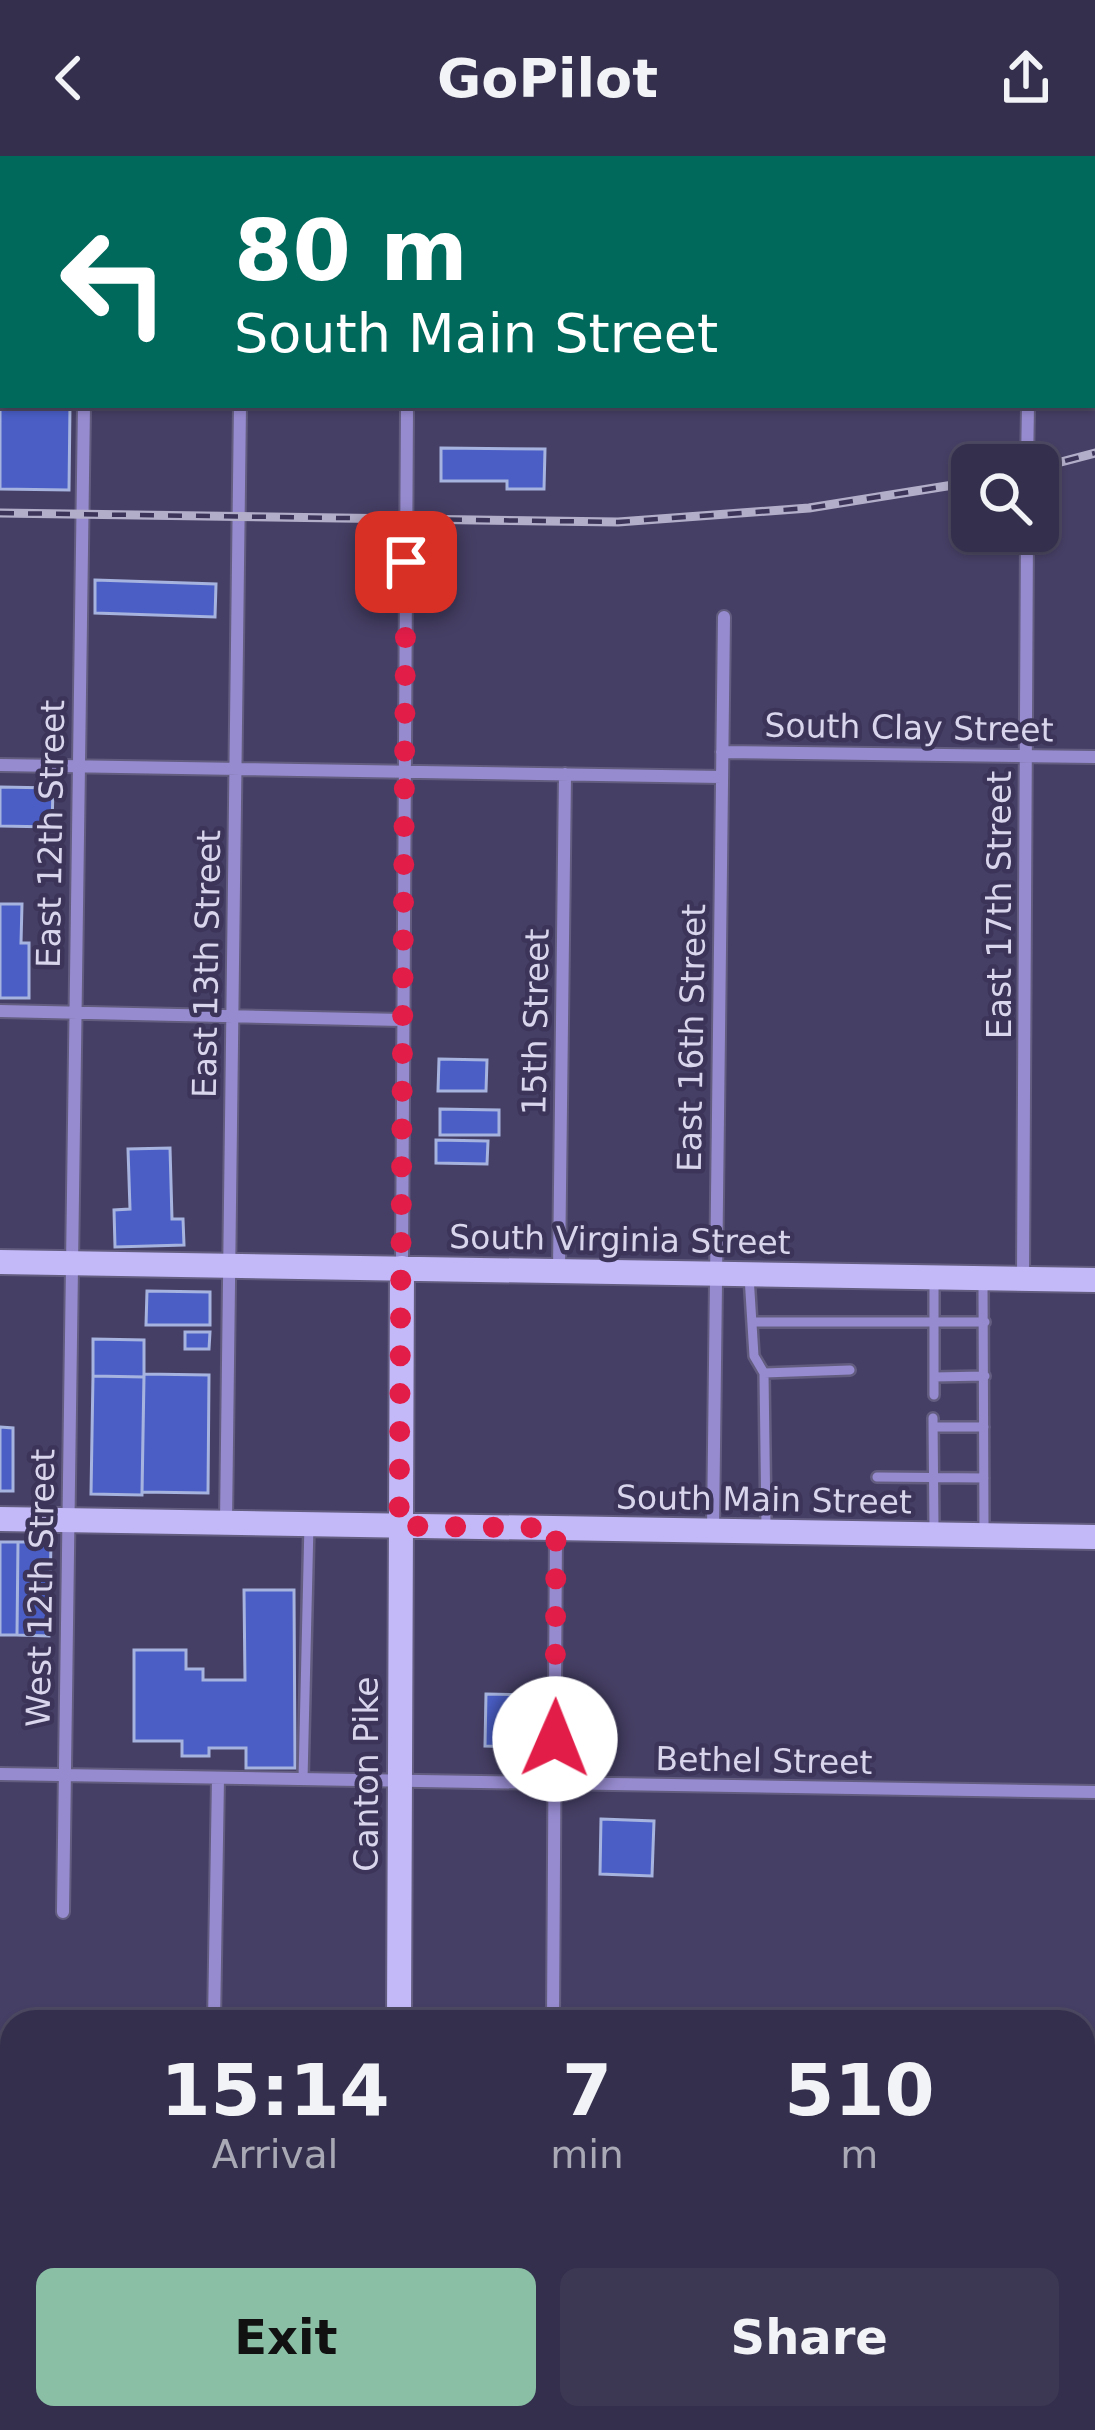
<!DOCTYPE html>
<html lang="en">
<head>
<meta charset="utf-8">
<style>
	:root { --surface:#342f4c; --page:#3c3753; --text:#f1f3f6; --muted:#a9a9b5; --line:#4e4a64; --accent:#8abfa5 }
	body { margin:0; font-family:"DejaVu Sans",sans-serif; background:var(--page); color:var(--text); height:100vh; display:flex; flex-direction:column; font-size:45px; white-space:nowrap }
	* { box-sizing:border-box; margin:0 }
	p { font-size:39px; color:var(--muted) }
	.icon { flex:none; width:66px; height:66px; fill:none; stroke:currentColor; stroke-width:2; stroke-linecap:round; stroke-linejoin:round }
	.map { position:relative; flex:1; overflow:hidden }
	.details { position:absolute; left:0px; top:1854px; width:1095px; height:420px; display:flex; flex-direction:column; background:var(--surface); border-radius:36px 36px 0 0; box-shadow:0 3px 9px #0004,0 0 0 3px var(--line) }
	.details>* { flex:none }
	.banner { position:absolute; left:0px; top:0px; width:1095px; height:252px; box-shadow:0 3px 9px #0004,0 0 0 3px var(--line); background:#00695c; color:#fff; overflow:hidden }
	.controls { position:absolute; left:951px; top:288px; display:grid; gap:24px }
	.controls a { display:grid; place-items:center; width:108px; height:108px; border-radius:18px; background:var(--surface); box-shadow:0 3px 9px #0004,0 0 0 3px var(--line); font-size:60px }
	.pin { position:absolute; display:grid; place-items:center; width:102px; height:102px; color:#fff; margin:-51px; border-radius:24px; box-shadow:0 6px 18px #0006 }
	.me { position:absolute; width:132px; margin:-66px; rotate:1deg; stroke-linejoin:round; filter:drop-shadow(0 0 9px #0008) }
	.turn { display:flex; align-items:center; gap:42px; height:252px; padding:0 36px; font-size:54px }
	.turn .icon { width:156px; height:156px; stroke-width:2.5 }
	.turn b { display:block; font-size:84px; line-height:102px }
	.eta { display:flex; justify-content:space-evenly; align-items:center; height:204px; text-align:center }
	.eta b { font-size:72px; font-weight:800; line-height:84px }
	.button { display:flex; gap:24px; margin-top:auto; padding:24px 36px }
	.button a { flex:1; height:138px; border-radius:18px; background:var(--accent); color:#111; font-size:48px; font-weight:800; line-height:138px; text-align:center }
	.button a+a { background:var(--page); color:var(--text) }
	header { display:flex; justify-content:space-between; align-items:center; height:156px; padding:0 36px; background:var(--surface); font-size:54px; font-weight:800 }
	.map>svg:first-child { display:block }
</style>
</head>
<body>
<header><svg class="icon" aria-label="back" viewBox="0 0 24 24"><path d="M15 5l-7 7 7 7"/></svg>GoPilot<svg class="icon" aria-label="share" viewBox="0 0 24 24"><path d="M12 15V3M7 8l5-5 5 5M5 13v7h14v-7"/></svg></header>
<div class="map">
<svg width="1095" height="2274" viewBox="0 0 1095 2274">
	<rect width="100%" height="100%" fill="#463f65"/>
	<!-- building -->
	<path fill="#4a5ec6" stroke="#a6b3de" stroke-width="3" d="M0,237L3,249H70L69,334L0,333Z
		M441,292L545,293L544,333H507V325H441Z
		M95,424L216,428L215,461L95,457Z
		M0,631L53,632L52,671L0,670Z
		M0,748H22L21,787H29V842H0Z
		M439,903L487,904L486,935H438Z
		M440,953L499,954V979H440Z
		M436,984L488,985L487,1008L436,1007Z
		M170,992L172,1063H183L184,1089L115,1091L114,1054L130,1053L128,993Z
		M147,1135L210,1136V1169H146Z
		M185,1176H210L209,1193H185Z
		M93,1183L144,1184V1221L93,1220Z
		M144,1218L209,1219L208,1337L142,1336Z
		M93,1220L144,1221L142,1339L91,1338Z
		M0,1271L13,1272V1335H0Z
		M0,1386H18L17,1479H0Z
		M18,1386H51L49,1480L17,1479Z
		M244,1434H294L295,1612H246V1592H209V1600H182V1585H134V1494H186V1513H203V1524H245Z
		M486,1538L525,1539L523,1591L485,1590Z
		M601,1663L654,1665L652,1720L600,1718Z"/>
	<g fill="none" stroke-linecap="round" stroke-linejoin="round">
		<defs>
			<path id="service" d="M749,1120L754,1200L764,1217L766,1370
				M934,1124V1239
				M983,1127L984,1374
				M752,1166H985
				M764,1217L850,1214
				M934,1221L985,1220
				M933,1262L934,1373
				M933,1271H984
				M877,1321L984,1322
				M303,1623L309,1368"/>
			<path id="minor" d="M85,3V0
				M243,3V0
				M409,3V0
				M878,3V0
				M0,106H3
				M1092,123L1095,124
				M1027,309L1028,249
				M722,596L1095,601
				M0,609L722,621
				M0,855L402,864
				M402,1111L407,249
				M559,1114L565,618
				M1023,1122L1027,375
				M226,1366L240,249
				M713,1374L724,461
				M0,1618L1095,1636
				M63,1756L84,249
				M214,1866L218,1622
				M553,1866L556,1372
				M203,2274V2262
				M373,2274V2262
				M548,2274V2262
				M704,2274V2262
				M848,2274L849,2262
				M958,2274L959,2262"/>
			<path id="secondary" d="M0,1106L1095,1124
				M0,1363L1095,1381
				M399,1866L402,1112
				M869,2262L900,2274"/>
		</defs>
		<!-- service casing -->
		<use href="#service" stroke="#635d80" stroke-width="14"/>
		<!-- minor casing -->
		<use href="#minor" stroke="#635d80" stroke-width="16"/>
		<!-- secondary casing -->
		<use href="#secondary" stroke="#635d80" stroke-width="28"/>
		<!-- path -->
		<path stroke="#8882a2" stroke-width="3" stroke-dasharray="12 6" stroke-linecap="butt" d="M0,1894L12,1917
			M35,2274L36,2262"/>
		<!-- service -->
		<use href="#service" stroke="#978bcf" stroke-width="9"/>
		<!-- minor -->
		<use href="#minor" stroke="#978bcf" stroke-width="12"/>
		<!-- secondary -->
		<use href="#secondary" stroke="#c3b9f9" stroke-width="24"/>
		<defs>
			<path id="rail" d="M1038,312L1095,297
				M0,357L618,366L809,352L972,326"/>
		</defs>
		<!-- rail casing -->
		<use href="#rail" stroke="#b2aec9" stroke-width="9"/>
		<!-- rail -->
		<use href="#rail" stroke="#3c3559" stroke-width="4.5" stroke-dasharray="14" stroke-linecap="butt"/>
	</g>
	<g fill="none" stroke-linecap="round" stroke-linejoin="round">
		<!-- route -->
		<path stroke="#e11d48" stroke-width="21" stroke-dasharray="0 37.8" d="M406,406L399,1370L556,1372L555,1583"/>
	</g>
	<g text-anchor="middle" stroke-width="9" stroke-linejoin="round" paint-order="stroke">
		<!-- street labels -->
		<g font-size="33" fill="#d8d5ec" stroke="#3c3559">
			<text transform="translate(909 571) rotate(1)" y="12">South Clay Street</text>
			<text transform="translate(50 678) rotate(-89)" y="12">East 12th Street</text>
			<text transform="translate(999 749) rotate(-90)" y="12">East 17th Street</text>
			<text transform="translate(206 808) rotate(-89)" y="12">East 13th Street</text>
			<text transform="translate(535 866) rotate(-89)" y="12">15th Street</text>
			<text transform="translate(691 882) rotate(-89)" y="12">East 16th Street</text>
			<text transform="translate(620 1083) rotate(1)" y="12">South Virginia Street</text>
			<text transform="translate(764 1343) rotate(1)" y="12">South Main Street</text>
			<text transform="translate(40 1432) rotate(-89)" y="12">West 12th Street</text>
			<text transform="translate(764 1604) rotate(1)" y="12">Bethel Street</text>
			<text transform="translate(366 1618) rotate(-90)" y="12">Canton Pike</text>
		</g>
	</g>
</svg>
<div class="controls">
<a><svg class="icon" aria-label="search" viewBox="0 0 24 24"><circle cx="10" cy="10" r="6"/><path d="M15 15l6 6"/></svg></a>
</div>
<div class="pin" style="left:406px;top:406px;background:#d93025"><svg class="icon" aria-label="arrive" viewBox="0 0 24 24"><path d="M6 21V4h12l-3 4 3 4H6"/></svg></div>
<svg class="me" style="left:555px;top:1583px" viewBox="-20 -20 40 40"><circle r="19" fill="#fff"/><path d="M0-13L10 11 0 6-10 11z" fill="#e11d48"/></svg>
<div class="banner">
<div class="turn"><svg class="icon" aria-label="left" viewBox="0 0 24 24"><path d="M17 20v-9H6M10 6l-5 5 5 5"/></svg><div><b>80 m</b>South Main Street</div></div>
</div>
<section class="details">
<div class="eta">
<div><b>15:14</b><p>Arrival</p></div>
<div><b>7</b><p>min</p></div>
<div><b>510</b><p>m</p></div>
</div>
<div class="button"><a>Exit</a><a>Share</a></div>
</section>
</div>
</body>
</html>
